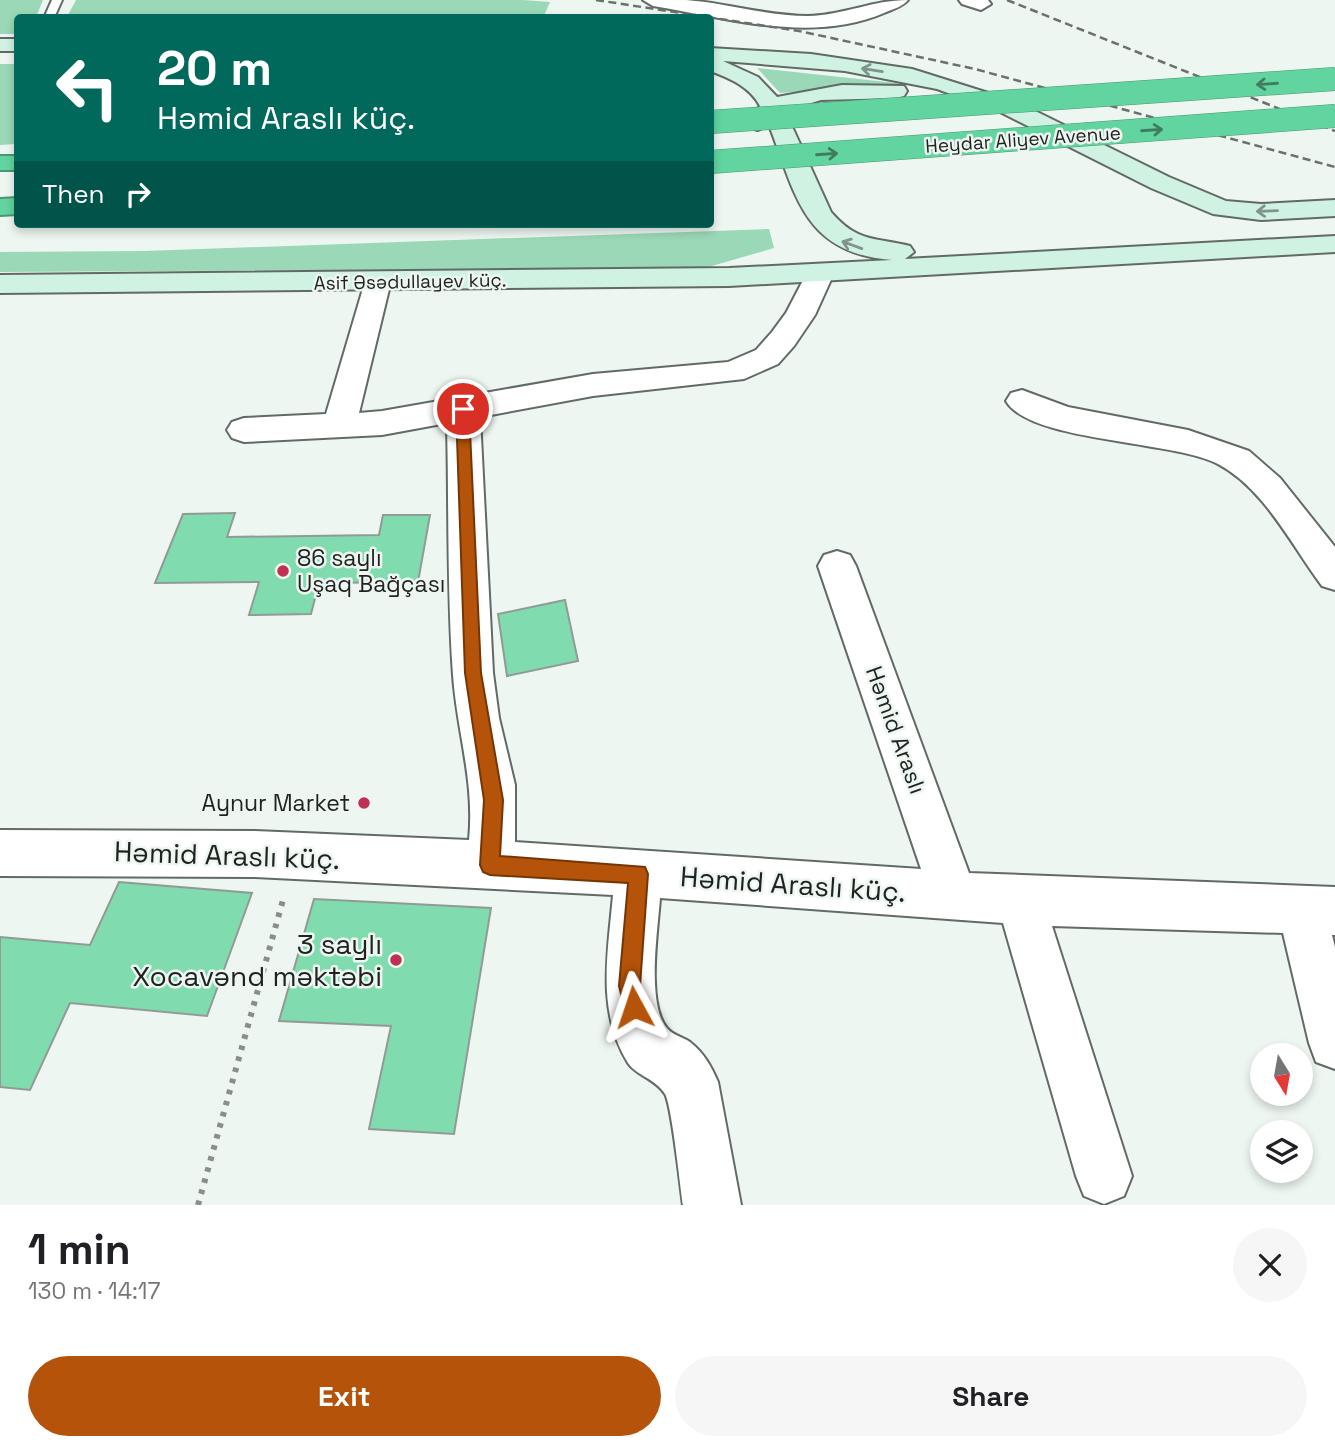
<!DOCTYPE html>
<html lang="en">
<head>
<meta charset="utf-8">
<style>
	:root { --surface:#fff; --page:#f6f6f6; --text:#202124; --muted:#757577; --accent:#b45309 }
	body { margin:0; font-family:"Space Grotesk",sans-serif; background:var(--page); color:var(--text); height:100vh; display:flex; flex-direction:column; font-size:26px; white-space:nowrap }
	* { box-sizing:border-box; margin:0 }
	p { font-size:23px; color:var(--muted) }
	.icon { flex:none; width:38px; height:38px; fill:none; stroke:currentColor; stroke-width:2; stroke-linecap:round; stroke-linejoin:round }
	.map { position:relative; height:1205px; overflow:hidden }
	.sheet { display:flex; flex-direction:column; background:var(--surface); flex:1 }
	.sheet>* { flex:none }
	.top-card { position:absolute; left:14px; top:14px; width:700px; height:214px; border-radius:7px; box-shadow:0 4px 10px #0003; background:#00695c; color:#fff; overflow:hidden }
	.needle { width:46px; rotate:169deg }
	.controls { position:absolute; left:1250px; top:1043px; display:grid; gap:14px }
	.controls a { display:grid; place-items:center; width:63px; height:63px; border-radius:50%; background:var(--surface); box-shadow:0 4px 10px #0003; font-size:35px }
	.pin { position:absolute; display:grid; place-items:center; width:60px; height:60px; color:#fff; margin:-30px; border:4px solid #fff; border-radius:50%; box-shadow:0 2px 7px #0007 }
	.me { position:absolute; width:77px; margin:-38px; rotate:355deg; stroke-linejoin:round; filter:drop-shadow(0 0 5px #0008) }
	.turn { display:flex; align-items:center; gap:24px; height:147px; padding:0 28px; font-size:32px }
	.turn .icon { width:91px; height:91px; stroke-width:2.5 }
	.turn b { display:block; font-size:49px; line-height:60px }
	.then { display:flex; align-items:center; height:66px; padding:0 28px; background:#0003; gap:14px; font-size:26px }
	.round { display:grid; place-items:center; flex:none; width:74px; height:74px; border-radius:37px; background:var(--page) }
	.head { display:flex; align-items:center; justify-content:space-between; height:119px; padding:0 28px }
	h1 { font-size:42px; font-weight:600; line-height:52px }
	.action { display:flex; gap:14px; margin-top:auto; padding:14px 28px }
	.action a { flex:1; height:80px; border-radius:42px; background:var(--accent); color:#fff; font-size:28px; font-weight:600; line-height:80px; text-align:center }
	.action a+a { background:var(--page); color:var(--text) }
	.map>svg:first-child { display:block }
</style>
</head>
<body>
<div class="map">
<svg width="1335" height="1205" viewBox="0 0 1335 1205">
	<rect width="100%" height="100%" fill="#edf6f1"/>
	<!-- green -->
	<path fill="#9ad8b7" d="M0,0H43L36,17L18,18L17,34H0Z
		M76,0H523L550,2L543,18L67,17Z
		M0,64H17V144L0,145Z
		M757,68L905,84L780,93Z
		M769,229L774,248L705,268L0,272V252L144,251Z"/>
	<!-- building -->
	<path fill="#80dcaf" stroke="#929a96" stroke-width="2" d="M235,513L227,537L379,535L383,515H430L418,582L319,583L311,614L249,615L259,582L155,583L183,514Z
		M565,600L578,661L507,676L498,614Z
		M119,882L252,893L207,1016L70,1003L30,1090L0,1087V937L90,945Z
		M314,899L491,908L454,1134L369,1129L391,1026L279,1021Z"/>
	<g fill="none" stroke-linecap="round" stroke-linejoin="round">
		<defs>
			<path id="lane" d="M52,0H62L54,18H44Z"/>
			<path id="street" d="M643,0C657,0 672,0 686,0C727,3 767,16 808,16C845,15 872,0 908,0C902,7 893,9 884,13C812,44 727,18 653,6Z
				M959,0H988L991,4L981,10L962,4Z
				M820,264L830,267L834,273L815,315L794,346L778,364L744,379L593,396L480,417L493,673L499,718L515,785V842L921,869L818,566L824,555L837,551L850,555L856,566L969,873L1335,887V935H1332L1335,947V1069L1316,1062L1309,1043L1283,933L1052,926L1132,1176L1124,1196L1104,1204L1084,1196L1076,1176L1003,923L660,898C658,929 646,1004 667,1028C672,1035 683,1037 690,1042C704,1053 711,1066 718,1082L741,1205H683C680,1185 672,1106 665,1094C656,1079 637,1076 628,1063C596,1011 608,953 613,895L255,877L0,876V830L255,831L469,840C475,782 457,732 453,675C447,591 449,506 447,423L382,435L244,442L232,438L227,430L232,422L244,418L326,414L367,275L377,272L387,275L391,281L359,413L382,411L593,374L728,362L756,350L772,332L786,313L810,267Z
				M1022,390L1068,407L1188,430L1249,451L1280,478L1335,547V590L1322,586C1292,546 1264,488 1218,464C1172,440 1030,442 1006,401L1011,393Z"/>
			<path id="secondary" d="M0,39H18V51H0Z
				M710,48L811,54L912,69L1017,102L1169,177L1226,201L1261,204L1335,200V216L1261,220L1213,214L1151,188L1000,112L937,89L845,71L723,61L758,77L777,97L842,85L904,86L907,91L904,96L896,98L821,100L785,111L831,212C858,243 874,237 910,246L914,252L905,259L1335,236V252L729,286L0,293V275L729,268L892,260C803,253 796,195 769,125L758,130L750,128L746,123L760,106C750,87 730,78 710,71Z"/>
			<path id="highway" d="M0,156H18V170H0Z
				M18,198V214L0,215V199Z"/>
		</defs>
		<!-- lane casing -->
		<use href="#lane" stroke="#626a66" stroke-width="4"/>
		<!-- street casing -->
		<use href="#street" stroke="#626a66" stroke-width="4"/>
		<!-- secondary casing -->
		<use href="#secondary" stroke="#626a66" stroke-width="4"/>
		<!-- highway casing -->
		<use href="#highway" stroke="#4b9673" stroke-width="4"/>
		<!-- path -->
		<path stroke="#888e8b" stroke-width="6" stroke-dasharray="4.5 7" stroke-linecap="butt" d="M198,1205L283,900"/>
		<!-- lane -->
		<use href="#lane" fill="#fff" fill-rule="evenodd"/>
		<!-- street -->
		<use href="#street" fill="#fff" fill-rule="evenodd"/>
		<!-- secondary -->
		<use href="#secondary" fill="#d0f2e2" fill-rule="evenodd"/>
		<!-- highway -->
		<use href="#highway" fill="#62d4a0" fill-rule="evenodd"/>
		<!-- rail -->
		<path stroke="#6b706d" stroke-width="2.5" stroke-dasharray="8 4.5" stroke-linecap="butt" d="M596,0L799,31L975,69L1335,167
			M1007,0L1335,131"/>
		<defs>
			<path id="highway-bridge" d="M710,122L1335,79
				M710,162L1335,116"/>
		</defs>
		<!-- highway-bridge casing -->
		<use href="#highway-bridge" stroke="#4b9673" stroke-width="24" stroke-linecap="butt"/>
		<!-- highway-bridge -->
		<use href="#highway-bridge" stroke="#62d4a0" stroke-width="23"/>
	</g>
	<!-- one-way arrows -->
	<defs><path id="oneway-shaft" d="M-6 0H5M1.5-3L5.5 0L1.5 3" fill="none" stroke-width="1.6" stroke-linecap="round" stroke-linejoin="round" transform="scale(1.75)"/></defs>
	<g stroke="#80948b">
		<use href="#oneway-shaft" transform="translate(872 70) rotate(-171)"/>
		<use href="#oneway-shaft" transform="translate(1267 211) rotate(178)"/>
		<use href="#oneway-shaft" transform="translate(852 245) rotate(-160)"/>
	</g>
	<g stroke="#407b60">
		<use href="#oneway-shaft" transform="translate(1267 84) rotate(176)"/>
		<use href="#oneway-shaft" transform="translate(1152 130) rotate(-4)"/>
		<use href="#oneway-shaft" transform="translate(827 154) rotate(-4)"/>
	</g>
	<!-- route -->
	<path fill="#b45309" stroke="#753606" stroke-width="2" d="M463,404L469,409L481,673L503,800L500,856L645,867L648,874L640,986L644,1007L641,1014L634,1017L626,1014L619,986L628,883L490,875L483,872L480,865L484,800L465,673L456,409Z"/>
	<!-- markers -->
	<g fill="#c03054" stroke="#edf6f1" stroke-width="2.5">
		<circle cx="283" cy="571" r="7"/>
		<circle cx="364" cy="803" r="7"/>
		<circle cx="396" cy="960" r="7"/>
	</g>
	<g text-anchor="middle" stroke-width="5" stroke-linejoin="round" paint-order="stroke">
		<!-- far-street labels -->
		<g font-size="19" fill="#1f2220" stroke="#edf6f1">
			<text transform="translate(1023 139) rotate(-4)" y="7">Heydar Aliyev Avenue</text>
			<text transform="translate(410 281) rotate(-1)" y="7">Asif Əsədullayev küç.</text>
		</g>
		<!-- poi labels -->
		<g font-size="23" fill="#1f2220" stroke="#edf6f1" text-anchor="start">
			<text x="297" y="566">86 saylı<tspan x="297" dy="26">Uşaq Bağçası</tspan></text>
			<text x="350" y="811" text-anchor="end">Aynur Market</text>
		</g>
		<!-- street labels -->
		<g font-size="23" fill="#1f2220" stroke="#edf6f1">
			<text transform="translate(896 730) rotate(70)" y="8">Həmid Araslı</text>
		</g>
		<!-- near-street labels -->
		<g font-size="28" fill="#1f2220" stroke="#edf6f1">
			<text transform="translate(227 855) rotate(2)" y="10">Həmid Araslı küç.</text>
			<text transform="translate(793 884) rotate(4)" y="10">Həmid Araslı küç.</text>
		</g>
		<!-- near-poi labels -->
		<g font-size="28" fill="#1f2220" stroke="#edf6f1" text-anchor="end">
			<text x="382" y="954">3 saylı<tspan x="382" dy="32">Xocavənd məktəbi</tspan></text>
		</g>
	</g>
</svg>
<div class="controls">
<a><svg class="needle" viewBox="-14 -14 28 28"><path d="M0-13l5 13h-10z" fill="#e53935"/><path d="M0 13l5-13h-10z" fill="#757577"/></svg></a>
<a><svg class="icon" aria-label="layers" viewBox="0 0 24 24"><path d="M12 4l9 5-9 5-9-5zM3 14l9 5 9-5"/></svg></a>
</div>
<div class="pin" style="left:463px;top:409px;background:#d93025"><svg class="icon" aria-label="arrive" viewBox="0 0 24 24"><path d="M6 21V4h12l-3 4 3 4H6"/></svg></div>
<svg class="me" style="left:634px;top:1007px" viewBox="-20 -20 40 40"><path d="M0-17L14 15 0 8-14 15z" fill="#b45309" stroke="#fff" stroke-width="4"/></svg>
<div class="top-card">
<div class="turn"><svg class="icon" aria-label="left" viewBox="0 0 24 24"><path d="M17 20v-9H6M10 6l-5 5 5 5"/></svg><div><b>20 m</b>Həmid Araslı küç.</div></div>
<div class="then">Then<svg class="icon" aria-label="right" viewBox="0 0 24 24"><path d="M7 20v-9h11M14 6l5 5-5 5"/></svg></div>
</div>
</div>
<section class="sheet">
<div class="head"><div><h1>1 min</h1><p>130 m · 14:17</p></div><a class="round"><svg class="icon" aria-label="close" viewBox="0 0 24 24"><path d="M6 6l12 12M18 6L6 18"/></svg></a></div>
<div class="action"><a>Exit</a><a>Share</a></div>
</section>
</body>
</html>
